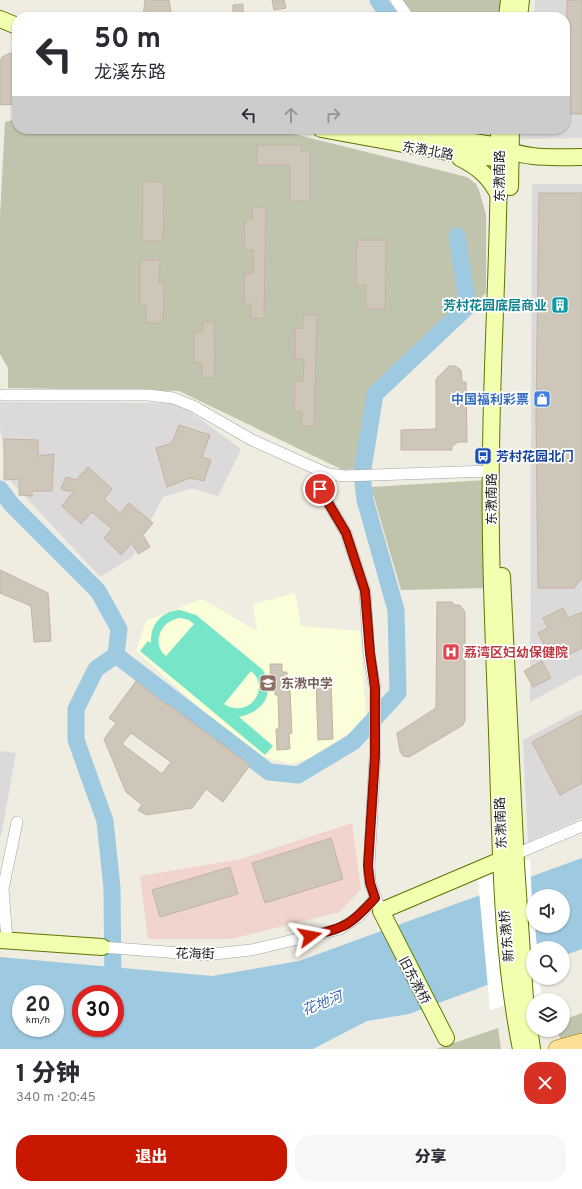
<!DOCTYPE html>
<html lang="zh">
<head>
<meta charset="utf-8">
<style>
	:root { --surface:#fff; --page:#f7f7f7; --text:#2b2b33; --muted:#7c7c81; --accent:#c91800 }
	body { margin:0; font-family:Overpass,"Noto Sans SC",sans-serif; background:var(--page); color:var(--text); height:100vh; display:flex; flex-direction:column; font-size:15px; white-space:nowrap }
	* { box-sizing:border-box; margin:0 }
	p { font-size:13px; color:var(--muted) }
	.icon { flex:none; width:22px; height:22px; fill:none; stroke:currentColor; stroke-width:2; stroke-linecap:round; stroke-linejoin:round }
	.map { position:relative; height:1049px; overflow:hidden }
	.panel { display:flex; flex-direction:column; background:var(--surface); flex:1 }
	.panel>* { flex:none }
	.guide { position:absolute; left:12px; top:12px; width:558px; height:122px; border-radius:16px; box-shadow:0 1px 3px #0004; background:#fff; color:var(--text); overflow:hidden }
	.fabs { position:absolute; left:526px; top:889px; display:grid; gap:8px }
	.fabs a { display:grid; place-items:center; width:44px; height:44px; border-radius:50%; background:var(--surface); box-shadow:0 1px 3px #0004; font-size:20px }
	.speed { position:absolute; left:12px; top:985px; display:flex; gap:8px; font-size:20px; font-weight:700; text-align:center }
	.speed>* { display:grid; place-content:center; width:52px; height:52px; border-radius:50%; background:var(--surface); box-shadow:0 1px 3px #0004; line-height:1 }
	.speed small { font-size:10px; font-weight:400 }
	.speed .limit { border:6px solid #d22; background:#fff; color:#111 }
	.pin { position:absolute; display:grid; place-items:center; width:34px; height:34px; color:#fff; margin:-17px; border:2px solid #fff; border-radius:50%; box-shadow:0 1px 4px #0007 }
	.me { position:absolute; width:44px; margin:-22px; rotate:77deg; stroke-linejoin:round; filter:drop-shadow(0 0 3px #0008) }
	.turn { display:flex; align-items:center; gap:14px; height:84px; padding:0 16px; font-size:18px }
	.turn .icon { width:52px; height:52px; stroke-width:2.5 }
	.turn b { display:block; font-size:28px; line-height:34px }
	.lanes { display:flex; align-items:center; height:38px; padding:0 16px; background:#0003; justify-content:center; gap:20px; direction:ltr }
	.lanes .off { opacity:.35 }
	.round { display:grid; place-items:center; flex:none; width:42px; height:42px; border-radius:16px; background:var(--page) }
	.summary { display:flex; align-items:center; justify-content:space-between; height:68px; padding:0 16px }
	h1 { font-size:24px; font-weight:800; line-height:30px }
	.action { display:flex; gap:8px; margin-top:auto; padding:8px 16px }
	.action a { flex:1; height:46px; border-radius:16px; background:var(--accent); color:#fff; font-size:16px; font-weight:800; line-height:46px; text-align:center }
	.action a+a { background:var(--page); color:var(--text) }
	.map>svg:first-child { display:block }
</style>
</head>
<body>
<div class="map">
<svg width="582" height="1049" viewBox="0 0 582 1049">
	<rect width="100%" height="100%" fill="#efece1"/>
	<!-- residential -->
	<path fill="#dbd9d9" d="M535,0H582V138L520,139L521,129H565V17H534Z
		M532,184H582V674L530,702Z
		M0,402L178,403L241,449L218,496L192,488L163,497L132,557L100,577L8,478L0,428Z
		M582,709V818L528,842L523,740Z
		M0,751L16,753L1,836H0Z"/>
	<!-- commercial -->
	<path fill="#f2d4ce" d="M352,823L361,889L340,912L231,939H148L140,876L241,859Z"/>
	<!-- education -->
	<path fill="#faffda" d="M295,593L301,626L360,631L366,715L353,730L315,757L291,764L250,753L136,651L146,621L202,599L257,631L253,604Z"/>
	<!-- construction -->
	<path fill="#c1c4ac" d="M400,0H506L502,17H412Z
		M17,119V129H274L467,177L476,184L479,190L486,215V293L379,398L369,468L343,470L179,391L8,388V368L0,354V216L5,122Z
		M486,480V588L401,590L371,487Z
		M582,1013V1049H564L557,1030H563V1020Z
		M498,1028L501,1049H436Z"/>
	<!-- pitch -->
	<path fill="#77e6c8" fill-rule="evenodd" d="M180,610L196,615L263,670C276,694 263,712 239,717L273,746L265,755L140,651L148,641L151,643C150,625 161,611 180,610ZM181,618L189,620L194,624L166,656C150,643 162,619 181,618ZM251,671C272,688 248,720 224,704Z"/>
	<!-- water -->
	<path fill="#9dc9e1" fill-rule="evenodd" d="M582,858V949L563,956V948H533V968L409,1014L367,1021L313,1049H0V957L212,976L299,961ZM533,896H563V926H533ZM21,994H55V1028H21ZM81,994H115V1028H81Z"/>
	<!-- pier -->
	<path fill="#fff" d="M530,859L533,926H535L537,948H533V978H540L541,993L490,1010L478,880Z"/>
	<g fill="none" stroke-linecap="round" stroke-linejoin="round">
		<!-- river -->
		<path stroke="#9dc9e1" stroke-width="17" d="M378,0L390,17
			M0,489L12,505L98,591L119,629L116,655L96,669L76,709V740L105,821L112,888L113,994
			M116,655L269,772L298,775L353,742L398,693L396,610L365,500L362,475L375,394L468,306L457,236"/>
	</g>
	<!-- building -->
	<path fill="#cfc6ba" stroke="#c2b4a2" fill-rule="evenodd" d="M145,0H169L172,17H143Z
		M272,0H284L286,8L274,10Z
		M567,0H582V114H565Z
		M243,4V14H233V5Z
		M10,53L17,55V104L0,105V62L2,57Z
		M257,145H301V151H310V201H290V165H257Z
		M143,181L164,182L163,241H142Z
		M539,193H582V578L574,588H538L536,417Z
		M253,207H266L264,318H251V304H244L245,273H253V250H244L245,220H252Z
		M357,240H386L385,309H366V285H356Z
		M140,260H160L159,283H164L163,323H146V305H140Z
		M303,315H317L314,427L301,426L302,412H294L295,381H303L304,359H295V328H303Z
		M203,322H214L215,378H202V363H194V332H203Z
		M449,366H455L461,370L462,382H466L467,442H458L452,446V450H401V430L436,429V379Z
		M179,425L210,435L202,457L211,460L204,481L190,478L167,487L156,448L172,443Z
		M4,439L38,440V456L54,454L52,491H32V496L19,495V479L4,480Z
		M88,467L112,489L104,499L120,513L129,503L153,523L143,535L150,547L138,554L132,543L121,555L104,538L112,529L92,512L81,524L62,506L74,491H67L61,489L66,477L76,480Z
		M0,570L48,593L51,641L34,642L31,606L0,593Z
		M437,602H452L455,605H460L465,612V720L463,725L409,757L403,756L400,751L397,733L436,708Z
		M563,608L568,618L582,612V648L562,658L557,648L548,652L538,633L548,628L543,618Z
		M542,661L551,678L533,687L524,671Z
		M270,664H282V672H287V689L290,691L292,733L289,734L290,749L277,750L276,729H279L278,695H275V682H271Z
		M136,681L167,705L168,704L250,765L223,802L206,789L192,808L146,815L138,810L142,805L126,792L104,739L116,723L109,718ZM131,733L171,762L162,774L122,744Z
		M331,681L333,739L318,740L316,682Z
		M582,715V783L560,795L532,742Z
		M331,838L343,879L265,903L252,863Z
		M230,867L238,894L160,917L152,890Z"/>
	<g fill="none" stroke-linecap="round" stroke-linejoin="round">
		<defs>
			<path id="street" d="M396,0L408,17
				M3,395H148L173,398L193,406L252,440L328,474L345,476L490,471
				M328,474L320,489L346,533L365,591L369,653L375,688V756L369,866L370,883L381,911
				M516,854L582,826
				M7,941L3,889L17,822
				M102,947L205,955L251,950L340,929L358,917L375,898"/>
			<path id="secondary" d="M507,17L509,0
				M519,17L521,0
				M0,19L17,26
				M321,129L469,156L500,158L510,153
				M386,129L500,146C524,160 554,157 582,157
				M499,129C500,237 492,345 491,453C489,556 495,660 498,763C501,859 502,955 521,1049
				M460,158C478,167 490,177 499,196
				M510,187L511,129
				M502,576L516,864L525,999L532,1049
				M0,940L102,947
				M446,1038L381,911L501,860"/>
			<path id="primary" d="M557,1049L582,1042"/>
		</defs>
		<!-- street casing -->
		<use href="#street" stroke="#a3a3a3" stroke-width="12"/>
		<!-- secondary casing -->
		<use href="#secondary" stroke="#5b7700" stroke-width="18"/>
		<!-- primary casing -->
		<use href="#primary" stroke="#957600" stroke-width="18"/>
		<!-- street -->
		<use href="#street" stroke="#fff" stroke-width="11"/>
		<!-- secondary -->
		<use href="#secondary" stroke="#f1ffaf" stroke-width="16"/>
		<!-- primary -->
		<use href="#primary" stroke="#ffde96" stroke-width="17"/>
	</g>
	<g fill="none" stroke-linecap="round" stroke-linejoin="round">
		<defs>
			<path id="route" d="M310,936C345,928 351,925 375,898L370,883L368,866L375,756V688L370,653L365,591L346,533L320,489"/>
		</defs>
		<!-- route casing -->
		<use href="#route" stroke="#831000" stroke-width="10"/>
		<!-- route -->
		<use href="#route" stroke="#c91800" stroke-width="7"/>
	</g>
	<!-- icons -->
	<defs>
		<symbol id="building-square" viewBox="-11 -11 22 22"><rect x="-9" y="-9" width="18" height="18" rx="4" fill="#0f9aa8" stroke="#fff"/><path d="M-4-6H4V6H1V3H-1V6H-4ZM-2.5-4.3h1.7v1.8h-1.7ZM.8-4.3h1.7v1.8H.8ZM-2.5-1h1.7V.8h-1.7ZM.8-1h1.7V.8H.8Z" fill="#fff"/></symbol>
		<symbol id="shop-square" viewBox="-11 -11 22 22"><rect x="-9" y="-9" width="18" height="18" rx="4" fill="#3f7fe0" stroke="#fff"/><path d="M-5-2.5h2.3a2.7 3.5 0 0 1 5.4 0H5L5.5 6h-11ZM-1.5-2.5h3a1.5 2.3 0 0 0-3 0Z" fill="#fff"/></symbol>
		<symbol id="bus-square" viewBox="-11 -11 22 22"><rect x="-9" y="-9" width="18" height="18" rx="4" fill="#1a4fb4" stroke="#fff"/><path d="M-5-6H5V4H4V6H2V4H-2V6H-4V4H-5ZM-3.5-4V0h7V-4ZM-3.5 1.2v1.5H-2V1.2ZM2 1.2v1.5H3.5V1.2Z" fill="#fff"/></symbol>
		<symbol id="hospital-square" viewBox="-11 -11 22 22"><rect x="-9" y="-9" width="18" height="18" rx="4" fill="#e0444e" stroke="#fff"/><path d="M-5-5h3v3.5h4V-5h3V5h-3V1.5h-4V5h-3Z" fill="#fff"/></symbol>
		<symbol id="school-square" viewBox="-11 -11 22 22"><rect x="-9" y="-9" width="18" height="18" rx="4" fill="#8d6e63" stroke="#fff"/><path d="M0-5L7-2L0 1L-7-2ZM-4 1L0 2.5L4 1V4Q0 6-4 4Z" fill="#fff"/></symbol>
	</defs>
	<g fill-rule="evenodd">
		<use href="#building-square" x="550" y="295" width="20" height="20"/>
		<use href="#shop-square" x="532" y="389" width="20" height="20"/>
		<use href="#bus-square" x="473" y="446" width="20" height="20"/>
		<use href="#hospital-square" x="441" y="642" width="20" height="20"/>
		<use href="#school-square" x="258" y="673" width="20" height="20"/>
	</g>
	<g text-anchor="middle" stroke-width="3.5" stroke-linejoin="round" paint-order="stroke">
		<!-- street labels -->
		<g font-size="13" fill="#1c1c1c" stroke="#fff">
			<text transform="translate(428 150) rotate(10)" y="5">东漖北路</text>
			<text transform="translate(499 176) rotate(-90)" y="5">东漖南路</text>
			<text transform="translate(491 499) rotate(-90)" y="5">东漖南路</text>
			<text transform="translate(500 823) rotate(-92)" y="5">东漖南路</text>
			<text transform="translate(506 936) rotate(-95)" y="5">新东漖桥</text>
			<text transform="translate(195 953) rotate(1)" y="5">花海街</text>
			<text transform="translate(415 980) rotate(62)" y="5">旧东漖桥</text>
		</g>
		<!-- culture labels -->
		<g font-size="13" font-weight="bold" fill="#0d838f" stroke="#fff" text-anchor="end">
			<text x="547" y="310">芳村花园底层商业</text>
		</g>
		<!-- shop labels -->
		<g font-size="13" font-weight="bold" fill="#366cbe" stroke="#fff" text-anchor="end">
			<text x="529" y="404">中国福利彩票</text>
		</g>
		<!-- transit labels -->
		<g font-size="13" font-weight="bold" fill="#164399" stroke="#fff" text-anchor="start">
			<text x="496" y="461">芳村花园北门</text>
		</g>
		<!-- health labels -->
		<g font-size="13" font-weight="bold" fill="#be3a42" stroke="#fff" text-anchor="start">
			<text x="464" y="657">荔湾区妇幼保健院</text>
		</g>
		<!-- education labels -->
		<g font-size="13" font-weight="bold" fill="#785e54" stroke="#fff" text-anchor="start">
			<text x="281" y="688">东漖中学</text>
		</g>
		<!-- water labels -->
		<g font-size="14" font-style="italic" fill="#416cb4" stroke="#fff">
			<text transform="translate(322 1003) rotate(-21)" y="5">花地河</text>
		</g>
	</g>
</svg>
<div class="fabs">
<a><svg class="icon" aria-label="sound" viewBox="0 0 24 24"><path d="M4 9h4l5-4v14l-5-4H4zM17 9q2 3 0 6"/></svg></a>
<a><svg class="icon" aria-label="search" viewBox="0 0 24 24"><circle cx="10" cy="10" r="6"/><path d="M15 15l6 6"/></svg></a>
<a><svg class="icon" aria-label="layers" viewBox="0 0 24 24"><path d="M12 4l9 5-9 5-9-5zM3 14l9 5 9-5"/></svg></a>
</div>
<div class="speed"><div>20<small>km/h</small></div><div class="limit">30</div></div>
<div class="pin" style="left:320px;top:489px;background:#d93025"><svg class="icon" aria-label="arrive" viewBox="0 0 24 24"><path d="M6 21V4h12l-3 4 3 4H6"/></svg></div>
<svg class="me" style="left:310px;top:936px" viewBox="-20 -20 40 40"><path d="M0-17L14 15 0 8-14 15z" fill="#c91800" stroke="#fff" stroke-width="4"/></svg>
<div class="guide">
<div class="turn"><svg class="icon" aria-label="left" viewBox="0 0 24 24"><path d="M17 20v-9H6M10 6l-5 5 5 5"/></svg><div><b>50 m</b>龙溪东路</div></div>
<div class="lanes"><svg class="icon" aria-label="left" viewBox="0 0 24 24"><path d="M17 20v-9H6M10 6l-5 5 5 5"/></svg><svg class="icon off" aria-label="ahead" viewBox="0 0 24 24"><path d="M12 20V5M6 11l6-6 6 6"/></svg><svg class="icon off" aria-label="right" viewBox="0 0 24 24"><path d="M7 20v-9h11M14 6l5 5-5 5"/></svg></div>
</div>
</div>
<section class="panel">
<div class="summary"><div><h1>1 分钟</h1><p>340 m · 20:45</p></div><a class="round" style="background:#d93025;color:#fff"><svg class="icon" aria-label="close" viewBox="0 0 24 24"><path d="M6 6l12 12M18 6L6 18"/></svg></a></div>
<div class="action"><a>退出</a><a>分享</a></div>
</section>
</body>
</html>
